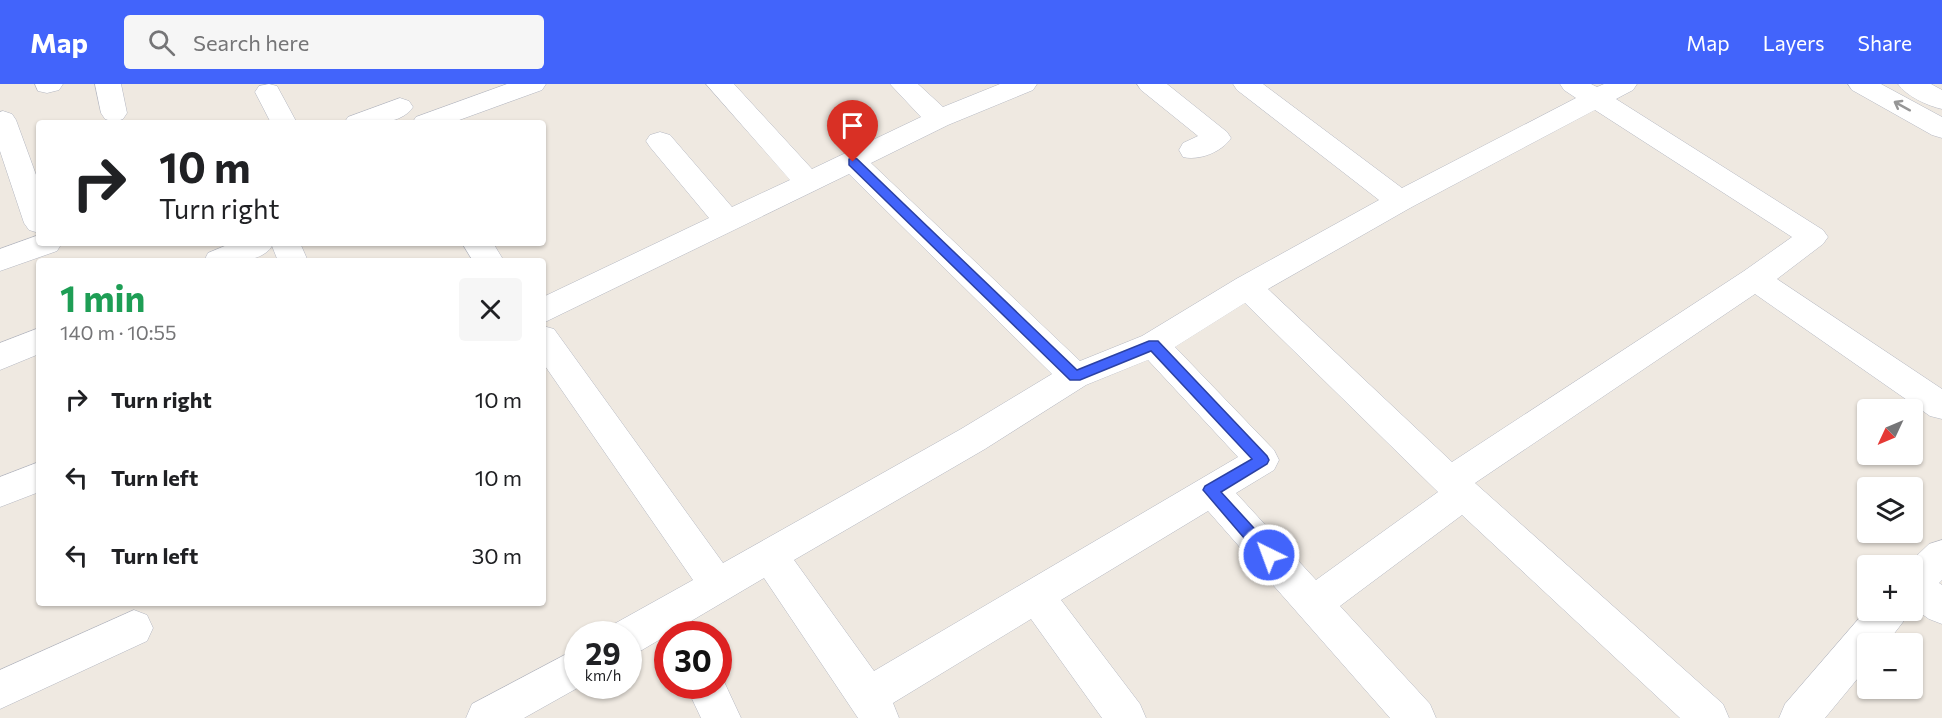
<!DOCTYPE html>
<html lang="en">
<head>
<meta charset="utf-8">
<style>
	:root { --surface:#fff; --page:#f6f6f6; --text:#202124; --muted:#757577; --accent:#4264fb }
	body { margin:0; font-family:Commissioner,sans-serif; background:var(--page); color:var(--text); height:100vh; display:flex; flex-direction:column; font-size:22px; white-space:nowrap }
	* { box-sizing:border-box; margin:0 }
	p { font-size:20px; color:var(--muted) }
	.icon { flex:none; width:33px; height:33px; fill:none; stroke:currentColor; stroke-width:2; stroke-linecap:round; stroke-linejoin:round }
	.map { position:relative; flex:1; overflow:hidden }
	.sheet { position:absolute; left:36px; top:174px; width:510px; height:348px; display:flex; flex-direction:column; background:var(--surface); border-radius:6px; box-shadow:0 2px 4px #0004 }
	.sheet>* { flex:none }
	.top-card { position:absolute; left:36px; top:36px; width:510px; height:126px; border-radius:6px; box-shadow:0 2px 4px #0004; background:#fff; color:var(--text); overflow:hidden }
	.needle { width:39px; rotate:226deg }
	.fabs { position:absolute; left:1857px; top:315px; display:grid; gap:12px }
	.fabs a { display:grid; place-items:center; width:66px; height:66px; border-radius:6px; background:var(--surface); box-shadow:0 2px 4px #0004; font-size:30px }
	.speed { position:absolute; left:564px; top:537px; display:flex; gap:12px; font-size:30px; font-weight:700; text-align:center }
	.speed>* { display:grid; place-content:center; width:78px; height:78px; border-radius:50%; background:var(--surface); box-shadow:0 2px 4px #0004; line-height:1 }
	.speed small { font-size:15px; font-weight:400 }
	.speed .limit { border:9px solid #d22; background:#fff; color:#111 }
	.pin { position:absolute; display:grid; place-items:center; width:51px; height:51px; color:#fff; margin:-62px -26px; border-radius:50% 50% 50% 0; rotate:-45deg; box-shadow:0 0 6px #0007 }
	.pin .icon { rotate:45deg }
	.me { position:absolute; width:66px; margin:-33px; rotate:318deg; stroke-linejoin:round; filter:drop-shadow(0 0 4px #0008) }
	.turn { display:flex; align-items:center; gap:21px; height:126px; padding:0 24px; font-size:27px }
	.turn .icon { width:78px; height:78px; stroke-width:2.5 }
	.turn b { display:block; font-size:42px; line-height:51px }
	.round { display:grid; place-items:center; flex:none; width:63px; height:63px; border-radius:6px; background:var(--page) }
	.head { display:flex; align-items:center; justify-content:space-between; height:102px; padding:0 24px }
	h1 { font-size:36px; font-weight:700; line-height:45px; color:#1e9e55 }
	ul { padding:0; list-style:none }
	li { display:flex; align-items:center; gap:18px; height:78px; padding:0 24px }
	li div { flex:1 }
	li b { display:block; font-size:22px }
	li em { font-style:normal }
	header { display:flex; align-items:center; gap:36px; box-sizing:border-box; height:84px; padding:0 30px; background:var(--accent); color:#fff }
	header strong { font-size:28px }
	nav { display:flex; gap:33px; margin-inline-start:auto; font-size:21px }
	.search { width:420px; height:54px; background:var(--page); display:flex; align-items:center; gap:15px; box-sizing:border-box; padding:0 21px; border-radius:6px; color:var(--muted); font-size:22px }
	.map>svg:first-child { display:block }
</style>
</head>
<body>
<header>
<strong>Map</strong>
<div class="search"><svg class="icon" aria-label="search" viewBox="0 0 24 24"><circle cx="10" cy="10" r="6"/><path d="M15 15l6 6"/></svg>Search here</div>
<nav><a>Map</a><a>Layers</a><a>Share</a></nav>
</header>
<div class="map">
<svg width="1942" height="634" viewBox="0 0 1942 634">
	<rect width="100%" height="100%" fill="#efe9e1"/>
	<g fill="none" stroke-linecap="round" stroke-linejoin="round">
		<defs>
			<path id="minor" d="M35,0H63L59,6L47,9L38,7Z
				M95,0H121L127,29L123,35L114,38L105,35L101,29Z
				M269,0L277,2L297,39H271L255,8L259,2Z
				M507,0H546L542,6L451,39H412L416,33Z
				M706,0H734L812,85L921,33L890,0H918L943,23L1000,0H1037L1033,6L948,41L871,79L1080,277L1142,252L1236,195L1379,116L1237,6L1233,0H1263L1402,104L1576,14L1564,6L1560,0H1591L1597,3L1604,0H1637L1633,6L1616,15L1823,146L1828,153L1823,160L1777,195L1942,305V335L1930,332L1755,210L1475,399L1723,620L1729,634H1680L1462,431L1340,522L1430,620L1436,634H1390L1208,427L1061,516L1140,620L1146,634H1102L1031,535L893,619L899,634H858L764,494L642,566L628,571V550H610L614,540L693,496L543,279V242L554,245L723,479L961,345L1052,290L849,90L543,239V213L709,134L650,63L646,57L650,51L660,48L670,51L732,123L790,96ZM1595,26L1792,153L1744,187L1452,378L1268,205L1410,124ZM1245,219L1438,408L1316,496L1236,409L1274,386L1279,376L1274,366L1175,263ZM1148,276L1238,373L874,587L794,476L985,365L1086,301Z
				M1137,0H1167L1227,48L1231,54C1222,68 1199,77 1183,73L1179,66L1183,59L1198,52L1141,6Z
				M1848,0H1881L1942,33V54L1932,51L1852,6Z
				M1898,0H1931L1942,6V25C1928,22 1906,12 1898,0Z
				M400,14L409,17L413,23C400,43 365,39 344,39L348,33Z
				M3,27L12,30L16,36L39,99V149L29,146L24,139L0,67V28Z
				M39,151V159H62L57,167L0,187V165Z
				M232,159H300L308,177H278L272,162C261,181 223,177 204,177L208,169Z
				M462,159H493L504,177H473Z
				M39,244V270L0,286V259Z
				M39,378V408L0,423V393Z
				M1942,456V496L1939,499L1942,501V540L1929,535L1912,523V482H1906L1929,460Z
				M1868,524V526H1909L1903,538L1886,560H1868V582L1825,634H1779L1785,620Z
				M134,526L147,531L153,544L147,557L0,625V586Z
				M578,564V602H581L524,634H466L472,620Z
				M718,588L720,589L741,634H701L686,602H718Z"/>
		</defs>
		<!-- minor casing -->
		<use href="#minor" stroke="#b4b7c1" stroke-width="1"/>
		<!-- minor -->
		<use href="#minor" fill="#fff" fill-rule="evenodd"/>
	</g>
	<!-- one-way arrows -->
	<defs><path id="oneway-shaft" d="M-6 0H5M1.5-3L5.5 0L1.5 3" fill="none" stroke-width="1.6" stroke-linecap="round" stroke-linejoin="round" transform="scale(1.5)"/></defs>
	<use stroke="#969696" href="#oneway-shaft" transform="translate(1902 22) rotate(-151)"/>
	<!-- route -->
	<path fill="#4264fb" stroke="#2b41a3" stroke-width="1.5" d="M853,74L857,75L1077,286L1149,257H1158L1267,372L1269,376L1267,380L1221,408L1274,466L1276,471L1274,476L1269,478L1263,476L1203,406L1205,402L1252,375L1151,267L1080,296H1070L849,81V75Z"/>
</svg>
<div class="fabs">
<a><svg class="needle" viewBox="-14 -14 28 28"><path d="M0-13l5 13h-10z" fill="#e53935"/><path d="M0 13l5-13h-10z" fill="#757577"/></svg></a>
<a><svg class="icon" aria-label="layers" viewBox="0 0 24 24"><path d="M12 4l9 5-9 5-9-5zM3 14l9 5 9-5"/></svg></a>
<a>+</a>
<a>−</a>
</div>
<div class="speed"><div>29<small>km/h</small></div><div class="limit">30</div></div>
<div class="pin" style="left:853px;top:78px;background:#d93025"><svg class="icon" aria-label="arrive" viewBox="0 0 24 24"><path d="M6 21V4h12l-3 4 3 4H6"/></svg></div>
<svg class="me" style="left:1269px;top:471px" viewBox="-20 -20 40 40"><circle r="17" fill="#4264fb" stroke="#fff" stroke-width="3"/><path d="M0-11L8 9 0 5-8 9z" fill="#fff"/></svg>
<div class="top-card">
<div class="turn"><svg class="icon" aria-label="right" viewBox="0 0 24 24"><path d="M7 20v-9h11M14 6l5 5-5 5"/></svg><div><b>10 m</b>Turn right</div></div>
</div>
<section class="sheet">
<div class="head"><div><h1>1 min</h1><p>140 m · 10:55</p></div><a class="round"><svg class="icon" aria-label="close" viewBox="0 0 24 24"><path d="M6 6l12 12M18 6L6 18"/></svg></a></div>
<ul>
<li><svg class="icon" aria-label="right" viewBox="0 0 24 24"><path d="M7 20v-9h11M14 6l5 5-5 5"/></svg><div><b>Turn right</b></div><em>10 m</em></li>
<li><svg class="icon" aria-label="left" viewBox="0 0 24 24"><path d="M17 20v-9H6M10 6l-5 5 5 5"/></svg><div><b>Turn left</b></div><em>10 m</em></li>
<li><svg class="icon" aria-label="left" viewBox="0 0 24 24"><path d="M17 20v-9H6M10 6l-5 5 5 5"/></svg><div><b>Turn left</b></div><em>30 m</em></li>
</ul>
</section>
</div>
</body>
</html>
